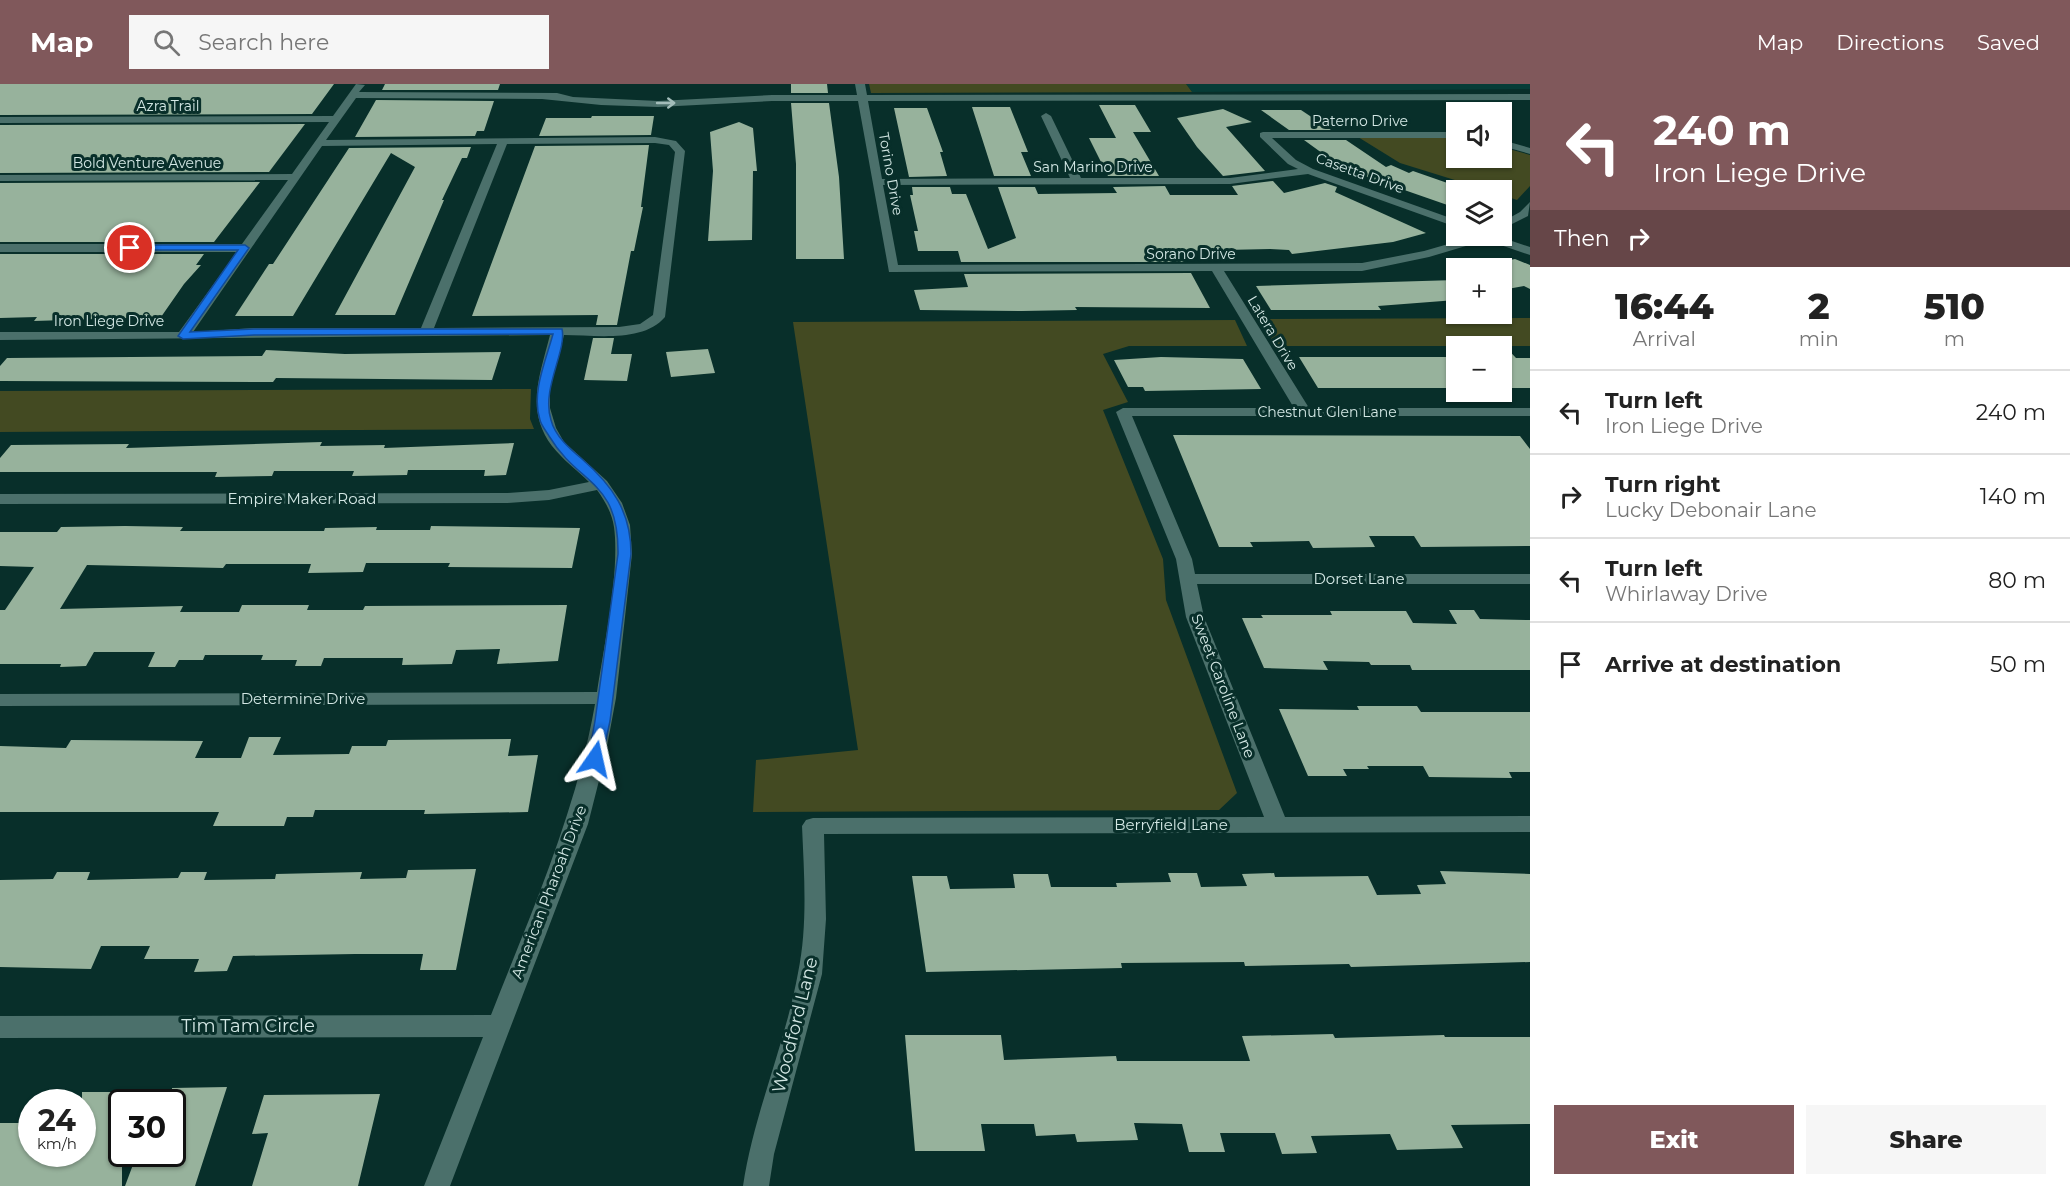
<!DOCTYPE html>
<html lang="en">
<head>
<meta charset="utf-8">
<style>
	:root { --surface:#fff; --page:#f6f6f6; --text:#222; --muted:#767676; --line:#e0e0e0; --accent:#80585b }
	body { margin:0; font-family:Montserrat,sans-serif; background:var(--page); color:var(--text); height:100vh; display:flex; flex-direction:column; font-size:22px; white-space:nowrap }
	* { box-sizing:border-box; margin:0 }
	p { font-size:20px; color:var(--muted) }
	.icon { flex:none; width:33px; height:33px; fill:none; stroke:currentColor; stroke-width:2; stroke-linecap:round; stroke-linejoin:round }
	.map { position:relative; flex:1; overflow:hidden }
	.side { display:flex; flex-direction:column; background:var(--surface); width:540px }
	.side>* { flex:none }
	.guide { background:#80585b; color:#fff; overflow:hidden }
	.tools { position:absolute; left:1446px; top:18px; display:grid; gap:12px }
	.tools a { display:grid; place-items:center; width:66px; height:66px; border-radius:0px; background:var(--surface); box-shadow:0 2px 4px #0004; font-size:30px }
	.speed { position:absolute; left:18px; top:1005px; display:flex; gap:12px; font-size:30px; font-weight:700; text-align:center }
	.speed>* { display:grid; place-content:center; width:78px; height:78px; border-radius:50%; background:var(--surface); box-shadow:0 2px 4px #0004; line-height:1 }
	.speed small { font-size:15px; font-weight:400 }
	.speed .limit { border:3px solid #111; border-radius:9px; background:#fff; color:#111 }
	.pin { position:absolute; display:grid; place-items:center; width:51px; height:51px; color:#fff; margin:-26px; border:3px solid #fff; border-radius:50%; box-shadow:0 2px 6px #0007 }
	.me { position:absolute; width:66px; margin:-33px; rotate:11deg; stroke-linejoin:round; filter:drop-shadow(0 0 4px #0008) }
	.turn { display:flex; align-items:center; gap:21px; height:126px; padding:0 24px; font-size:27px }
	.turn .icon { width:78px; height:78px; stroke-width:2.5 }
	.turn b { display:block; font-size:42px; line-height:51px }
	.then { display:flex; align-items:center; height:57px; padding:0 24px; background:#0003; gap:12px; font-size:22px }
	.eta { display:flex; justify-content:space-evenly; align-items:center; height:102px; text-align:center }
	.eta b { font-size:36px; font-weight:800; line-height:42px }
	.primary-button { display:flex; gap:12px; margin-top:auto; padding:12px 24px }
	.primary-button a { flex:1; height:69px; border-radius:0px; background:var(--accent); color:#fff; font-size:24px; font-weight:800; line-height:69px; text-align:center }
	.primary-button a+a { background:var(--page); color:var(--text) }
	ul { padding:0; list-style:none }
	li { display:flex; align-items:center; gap:18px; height:84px; padding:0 24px; border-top:2px solid var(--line) }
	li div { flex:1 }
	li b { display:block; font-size:22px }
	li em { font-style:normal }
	header { display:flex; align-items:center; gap:36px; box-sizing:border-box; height:84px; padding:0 30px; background:var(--accent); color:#fff }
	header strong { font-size:28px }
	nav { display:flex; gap:33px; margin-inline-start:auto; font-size:21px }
	.search { width:420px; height:54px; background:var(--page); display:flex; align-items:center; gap:15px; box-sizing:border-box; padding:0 21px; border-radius:0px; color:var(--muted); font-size:22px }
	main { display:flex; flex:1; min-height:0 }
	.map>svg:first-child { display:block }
</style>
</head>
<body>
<header>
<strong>Map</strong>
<div class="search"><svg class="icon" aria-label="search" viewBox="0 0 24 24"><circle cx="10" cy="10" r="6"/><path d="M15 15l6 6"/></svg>Search here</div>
<nav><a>Map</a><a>Directions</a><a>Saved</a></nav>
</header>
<main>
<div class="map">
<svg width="1530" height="1102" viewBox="0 0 1530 1102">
	<rect width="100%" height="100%" fill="#082f2a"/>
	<!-- built -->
	<path fill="#063c37" d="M1186,0H1530V5L1192,8Z"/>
	<!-- green -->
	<path fill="#434a22" d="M869,0H1186L1192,8L871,9Z
		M1358,53H1456V74H1502V63L1530,71V102L1517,116L1502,111V106H1487L1400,79Z
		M1530,234V262H1276L1258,235Z
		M1235,236L1247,262H1129L1103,270L1128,318L1103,326L1163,475L1166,516L1237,709L1219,726L753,728L756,676L858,666L793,238Z
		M531,305L530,335L534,345L0,348V307Z"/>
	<!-- building -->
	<path fill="#97b29c" d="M0,0H334L312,30L0,31Z
		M385,0H500L498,6H382Z
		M791,0H827L828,9H791Z
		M376,16L494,17L484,47H477L475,52L355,53Z
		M791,19H829L839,93L844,175H796V80Z
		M1099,21H1135L1151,48H1133L1159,92H1108L1089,54H1116Z
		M972,23H1010L1028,68H1021L1031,92H994Z
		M894,24H927L943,68H940L947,92L909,93Z
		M1223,25L1252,38L1226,43L1265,87L1223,92L1197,63L1177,34Z
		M1261,26H1301L1331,46H1289Z
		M592,32H654L651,51L539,52L546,34H591Z
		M739,38L753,44L757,87H753L752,156L708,157L713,87L710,48Z
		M305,40L269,88L0,89V41Z
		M1304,56H1346L1386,83L1391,81L1409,89L1413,87L1456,102V124L1344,85Z
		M649,61L641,123H643L634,167H631L617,241H596L598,231L472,232L535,62Z
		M471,63L467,74H462L442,116H444L395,231H335L415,83L391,69L293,232H235L269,180H273L349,64Z
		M1273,97L1284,109L1325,99L1337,103L1335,108L1426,149L1393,158L1292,170L1289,166L1270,165L1178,167L1184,178H961L958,167H918L914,147H918L910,111H913L912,103H950L952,110H966L988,165L1016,154L998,103H1035L1038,110L1117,109L1113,103L1165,102L1170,111H1238L1232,102Z
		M260,98L214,158H0V99Z
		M0,170H204L196,181H201L184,200L161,233L34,237L37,233L0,234Z
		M1515,175L1530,181V205L1524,202L1502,206V184H1492L1485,181Z
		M1191,189L1210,224L1075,223L1077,226L1022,227L920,226L914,206L968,203L964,190Z
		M1456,196V216L1378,222L1381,226H1271L1256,202Z
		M593,254H614L611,270H632L627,297L584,296Z
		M1502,259L1516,274H1530V304H1507L1502,298Z
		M708,265L715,289L671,293L666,268Z
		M266,266L345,270L501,268L492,296L276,294L273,298L0,297V282L7,274L262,272Z
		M1161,273L1243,275L1261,305L1145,307L1143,303H1128L1114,276Z
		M1299,273H1456V304H1318Z
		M1173,351L1520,352L1530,365V462L1421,463L1414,452H1369L1375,463L1313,464L1309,457L1250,458L1253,463H1219Z
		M322,358L320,362L385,361L384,364L514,359L506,391L484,392L485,386H408L407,391L352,392L354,387H274L272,392L215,393L217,388H0V374L11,361L129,360L126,364Z
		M125,442L183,443L180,447H324L325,444L377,443L376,446H430L431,442L580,444L572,484L448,483L450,479H366L363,488L308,489L311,480H226L223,484L87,481L60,525L183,522L180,528H239L242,521H309L307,526H363L365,522L567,521L558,577L497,580L500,565L456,566L452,580L402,581L403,574H324L321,582H295L297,576H261L263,571H205L203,576H179L175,583H148L155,568H94L86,582L60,583L61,580H0V526H5L34,483L0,482V448H57L61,443Z
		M1449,526H1474L1480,535L1530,536V586H1412L1410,581H1371L1369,578L1323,577L1328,586L1264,584L1242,534H1263L1261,531H1332L1330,527H1406L1413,539L1457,540Z
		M1357,622H1417L1421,628H1530V688H1509L1512,694L1429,693L1423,682H1367L1369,685H1343L1347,692H1308L1279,625L1359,626Z
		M249,653H281L273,671L349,670L352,662H386L388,656L511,655L508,672L538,671L528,728L424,730L425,726H315L313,733H287L284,742H213L219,728H0V662L66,664L71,656L203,657L195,674H241Z
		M476,785L456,886H420L423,870H355L233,872L227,887L194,888L199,875H144L150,862H101L91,885L0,883V796L53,795L57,788H90L87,796L178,794L181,788H207L204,796L275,795L276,790L362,788L360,795L406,794L408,786Z
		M1440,787L1530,790V878L1351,883L1349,880L1245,882L1244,878L1121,879L1122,884L926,888L912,792H947L950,805L1015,804L1013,790H1048L1051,803H1117L1116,799L1171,798L1168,789H1197L1201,803L1247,802L1242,790L1274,789L1275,793L1368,792L1377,811L1421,810L1417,801L1446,800Z
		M1333,950L1335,954L1444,951L1445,953H1530V1040L1451,1041L1463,1064L1397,1066L1390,1050L1311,1052L1317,1069L1282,1070L1275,1049H1220L1225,1068H1189L1182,1040L1134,1039L1138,1056L1077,1058L1075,1050L1036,1052L1034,1040H981L985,1067H915L905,951H1001L1004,976L1116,972L1117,977H1250L1242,952Z
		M227,1003L195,1102H125L137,1070H172V1004Z
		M82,1008H122V1102H0V1039H32V1070H82Z
		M380,1010L358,1102H252L268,1049L252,1050L264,1011Z"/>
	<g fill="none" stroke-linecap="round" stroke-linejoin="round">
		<!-- minor -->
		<path fill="#4b706b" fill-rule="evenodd" d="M356,0L365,1L359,8L557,9L573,13L658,17L772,11H857L855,0H865L867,11L1530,10V16L868,17L882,95L1070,94L1041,32L1046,29L1051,32L1081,94H1230L1298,85L1288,80L1260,53V49L1263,48H1456V54H1272L1296,76L1313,85L1456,136V143L1308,90L1230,100L883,101L898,181L1362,179L1424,167L1476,152H1497L1530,163V171L1486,156L1429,173L1362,187H1224L1309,324H1530V332H1132L1192,475L1195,490H1530V500H1197L1204,533L1285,733L1530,732V748L824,750L826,835L822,890L774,1070L769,1102H743C754,1029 785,961 798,889C808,841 804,790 802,742L806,736L813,734L1264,733L1186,533L1176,475L1116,328L1123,324H1294L1212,187L889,188L858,17H772L658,23L601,21L542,15L356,14L326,56L655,53L676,57L685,67L665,233C643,259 595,251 564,251L550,305V324L556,344L564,358L607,397L622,419L630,441L632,470L616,614L605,673L588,740L450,1102H424L483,953L0,954V932L491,931C531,829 576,729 595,620L0,622V610L597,608C604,562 620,487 614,443C612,429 605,417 597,406L549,416L508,419L0,420V410L508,409L549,406L589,398C577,386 563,376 552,362C525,326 540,291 550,251L0,256V248H179L237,168H0V160H242L288,96L0,97V91L292,90L329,38L0,39V33L333,32ZM655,59L669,61L675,68L653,231L640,240L619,243L434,244L507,60ZM497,60L421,244H254L193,248L322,62Z
			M1502,56L1530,64V70L1502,62Z
			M1530,118L1528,132L1502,145V138L1520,128Z"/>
	</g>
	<!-- one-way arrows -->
	<defs><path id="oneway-shaft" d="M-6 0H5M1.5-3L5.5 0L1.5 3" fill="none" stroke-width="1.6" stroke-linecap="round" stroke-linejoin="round" transform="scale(1.5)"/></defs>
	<use stroke="#a3bdba" href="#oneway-shaft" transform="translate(666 19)"/>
	<!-- route -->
	<path fill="#1a73e8" stroke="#114b97" stroke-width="1.5" d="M130,161H245L249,164L190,248L254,245H562C567,267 541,305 551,336C555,352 570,365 582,375C613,402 631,428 631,470L610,637L601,679L595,681L588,675L595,637L618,470C619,395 579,402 549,352C546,347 541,341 540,336C531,309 546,276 553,250L254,251L183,255L178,252L238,166H127V162Z"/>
	<g text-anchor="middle" stroke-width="6" stroke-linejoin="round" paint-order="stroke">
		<!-- far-street labels -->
		<g font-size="14" fill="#d3e7e4" stroke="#082f2a">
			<text x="168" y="27">Azra Trail</text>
			<text x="1360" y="42">Paterno Drive</text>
			<text x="147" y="84">Bold Venture Avenue</text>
			<text x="1093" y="88">San Marino Drive</text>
			<text transform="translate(1360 89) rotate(20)" y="5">Casetta Drive</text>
			<text transform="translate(891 90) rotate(80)" y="5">Torino Drive</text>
			<text x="1191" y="175">Sorano Drive</text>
			<text x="109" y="242">Iron Liege Drive</text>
			<text transform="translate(1273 249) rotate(59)" y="5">Latera Drive</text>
			<text x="1327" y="333">Chestnut Glen Lane</text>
		</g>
		<!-- street labels -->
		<g font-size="15" fill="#d3e7e4" stroke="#082f2a">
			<text x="302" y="420">Empire Maker Road</text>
			<text x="1359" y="500">Dorset Lane</text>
			<text transform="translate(1223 602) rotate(69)" y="5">Sweet Caroline Lane</text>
			<text x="303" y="620">Determine Drive</text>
			<text x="1171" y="746">Berryfield Lane</text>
			<text transform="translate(549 808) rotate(-69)" y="5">American Pharoah Drive</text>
		</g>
		<!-- near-street labels -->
		<g font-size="18" fill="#d3e7e4" stroke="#082f2a">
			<text transform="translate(795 941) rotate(-76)" y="6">Woodford Lane</text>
			<text x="248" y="948">Tim Tam Circle</text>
		</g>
	</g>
</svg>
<div class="tools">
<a><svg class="icon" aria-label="sound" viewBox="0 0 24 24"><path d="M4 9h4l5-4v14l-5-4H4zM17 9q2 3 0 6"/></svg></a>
<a><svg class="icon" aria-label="layers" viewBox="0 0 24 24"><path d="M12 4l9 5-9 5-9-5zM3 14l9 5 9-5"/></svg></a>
<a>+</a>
<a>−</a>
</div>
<div class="speed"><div>24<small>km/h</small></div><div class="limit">30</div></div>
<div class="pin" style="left:130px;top:164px;background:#d93025"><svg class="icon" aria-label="arrive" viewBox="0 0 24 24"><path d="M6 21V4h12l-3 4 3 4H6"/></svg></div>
<svg class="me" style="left:595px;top:675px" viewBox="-20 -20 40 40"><path d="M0-17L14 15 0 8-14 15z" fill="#1a73e8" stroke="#fff" stroke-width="4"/></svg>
</div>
<section class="side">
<div class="guide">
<div class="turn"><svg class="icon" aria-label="left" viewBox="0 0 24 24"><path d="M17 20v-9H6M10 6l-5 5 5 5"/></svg><div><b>240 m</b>Iron Liege Drive</div></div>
<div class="then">Then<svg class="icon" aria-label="right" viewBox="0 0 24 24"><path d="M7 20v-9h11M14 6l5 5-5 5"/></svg></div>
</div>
<div class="eta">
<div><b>16:44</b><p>Arrival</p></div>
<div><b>2</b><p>min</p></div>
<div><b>510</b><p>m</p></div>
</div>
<ul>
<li><svg class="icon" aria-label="left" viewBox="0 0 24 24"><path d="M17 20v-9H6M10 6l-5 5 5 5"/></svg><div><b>Turn left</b><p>Iron Liege Drive</p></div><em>240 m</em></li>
<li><svg class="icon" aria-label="right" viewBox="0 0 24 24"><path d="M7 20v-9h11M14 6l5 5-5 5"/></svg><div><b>Turn right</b><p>Lucky Debonair Lane</p></div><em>140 m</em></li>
<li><svg class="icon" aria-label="left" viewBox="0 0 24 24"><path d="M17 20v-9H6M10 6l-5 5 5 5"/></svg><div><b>Turn left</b><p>Whirlaway Drive</p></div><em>80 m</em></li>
<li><svg class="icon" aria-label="arrive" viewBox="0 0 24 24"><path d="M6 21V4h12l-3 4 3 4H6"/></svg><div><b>Arrive at destination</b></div><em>50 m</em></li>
</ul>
<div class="primary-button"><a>Exit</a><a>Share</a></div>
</section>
</main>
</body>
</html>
